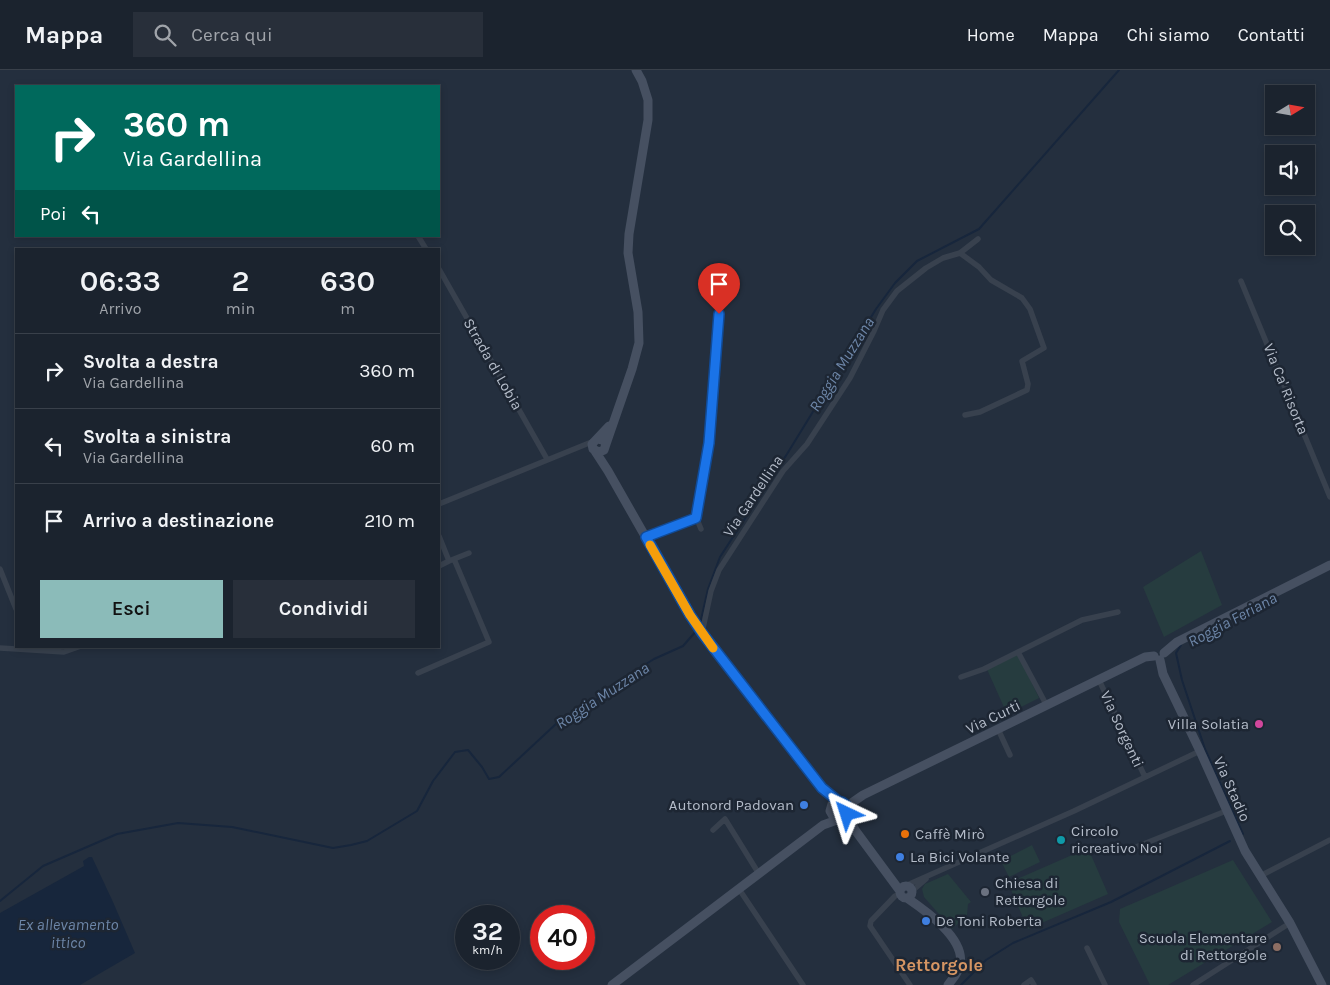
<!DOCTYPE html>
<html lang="it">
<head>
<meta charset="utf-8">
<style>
	:root { --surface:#1b232e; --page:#282f3a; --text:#f1f3f6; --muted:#a0a4aa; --line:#39404a; --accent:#8bbbb9 }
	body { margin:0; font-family:Karla,sans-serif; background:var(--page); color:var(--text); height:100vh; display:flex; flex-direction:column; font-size:19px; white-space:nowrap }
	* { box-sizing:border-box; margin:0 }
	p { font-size:16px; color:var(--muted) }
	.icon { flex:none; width:28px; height:28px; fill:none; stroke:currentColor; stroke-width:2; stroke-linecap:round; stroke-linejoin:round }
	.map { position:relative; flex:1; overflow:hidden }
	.side { position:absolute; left:15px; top:178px; width:425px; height:400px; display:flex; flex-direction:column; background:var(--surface); border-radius:0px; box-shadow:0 2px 8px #0003,0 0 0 1px var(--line) }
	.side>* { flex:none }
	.top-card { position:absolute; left:15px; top:15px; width:425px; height:152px; border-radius:0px; box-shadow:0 2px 8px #0003,0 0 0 1px var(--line); background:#00695c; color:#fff; overflow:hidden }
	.needle { width:32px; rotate:79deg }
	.tools { position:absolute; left:1265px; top:15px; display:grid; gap:10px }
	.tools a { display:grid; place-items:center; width:50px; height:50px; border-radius:0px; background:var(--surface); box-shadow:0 2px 8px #0003,0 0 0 1px var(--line); font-size:25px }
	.speed { position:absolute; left:455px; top:835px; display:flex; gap:10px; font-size:25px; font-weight:700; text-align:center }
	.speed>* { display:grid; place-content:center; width:65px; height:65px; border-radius:50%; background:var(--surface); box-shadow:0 2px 8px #0003,0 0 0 1px var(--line); line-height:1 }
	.speed small { font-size:12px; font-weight:400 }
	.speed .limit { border:8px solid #d22; background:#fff; color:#111 }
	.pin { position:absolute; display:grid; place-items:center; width:42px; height:42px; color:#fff; margin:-51px -21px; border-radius:50% 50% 50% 0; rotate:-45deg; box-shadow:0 0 5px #0007 }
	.pin .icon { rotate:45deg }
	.me { position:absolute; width:55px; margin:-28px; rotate:319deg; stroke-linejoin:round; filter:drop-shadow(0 0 4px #0008) }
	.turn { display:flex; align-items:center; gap:18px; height:105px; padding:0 25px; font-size:22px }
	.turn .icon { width:65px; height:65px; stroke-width:2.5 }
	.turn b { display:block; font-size:35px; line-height:42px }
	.then { display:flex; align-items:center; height:48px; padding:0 25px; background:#0003; gap:10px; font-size:19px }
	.eta { display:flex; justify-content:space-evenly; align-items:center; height:85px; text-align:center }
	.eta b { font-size:30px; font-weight:600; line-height:35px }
	.action { display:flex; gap:10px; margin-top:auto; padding:10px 25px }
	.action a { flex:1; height:58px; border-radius:0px; background:var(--accent); color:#111; font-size:20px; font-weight:600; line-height:58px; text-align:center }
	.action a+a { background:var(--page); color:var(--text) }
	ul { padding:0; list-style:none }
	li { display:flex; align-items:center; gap:15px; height:75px; padding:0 25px; border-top:1px solid var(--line) }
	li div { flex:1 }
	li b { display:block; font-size:19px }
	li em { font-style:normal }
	header { display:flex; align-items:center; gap:30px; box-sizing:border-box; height:70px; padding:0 25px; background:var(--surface); border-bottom:1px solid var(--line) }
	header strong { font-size:24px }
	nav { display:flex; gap:28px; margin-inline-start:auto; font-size:18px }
	.search { width:350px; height:45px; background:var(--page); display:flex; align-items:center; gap:12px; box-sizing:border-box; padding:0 18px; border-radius:0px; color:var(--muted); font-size:19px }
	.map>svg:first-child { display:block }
</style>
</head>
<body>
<header>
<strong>Mappa</strong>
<div class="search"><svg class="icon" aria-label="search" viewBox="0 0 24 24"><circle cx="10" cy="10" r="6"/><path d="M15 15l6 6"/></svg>Cerca qui</div>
<nav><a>Home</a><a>Mappa</a><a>Chi siamo</a><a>Contatti</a></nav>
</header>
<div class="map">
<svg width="1330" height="915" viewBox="0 0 1330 915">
	<rect width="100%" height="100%" fill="#242f3e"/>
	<!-- green -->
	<path fill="#263c3f" d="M1201,481L1222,535L1164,567L1143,517Z
		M1018,584L1039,628L1007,644L986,597Z
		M1032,775L1040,792L1009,807L1001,791Z
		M1088,778L1108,824L1028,859L1008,813Z
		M1233,790L1272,852L1168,915H1150L1119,852L1120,839Z
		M948,804L971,832L968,834L967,845L952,859L924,827L922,819L925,814Z"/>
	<!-- water -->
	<path fill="#17263c" d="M89,787H92L113,832L135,883L80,915H0V843L84,796L83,791Z"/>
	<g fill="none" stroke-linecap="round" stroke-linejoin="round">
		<!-- stream -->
		<path stroke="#17263c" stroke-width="2" d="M700,554L708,519L720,487L787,384L876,239L895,213L917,191L979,159L1119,0
			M1181,575L1176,583L1182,610L1205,679L1243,764
			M0,831L43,796L117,764L178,753L232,757L333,778L351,775L367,771L417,741L433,711L455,682L468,680L482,697L489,709L499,707L557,653L591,634L625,607L654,589L683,576L697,560
			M961,915L986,890L1013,873L1111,832L1230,771"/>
		<!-- street -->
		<path stroke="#38414e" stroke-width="5.5" d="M418,166L426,179
			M960,183L979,197L991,210L1022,228L1030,239L1044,278L1022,291L1028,314L1027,320L980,342L965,345
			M439,199L547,389
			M1241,211L1330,427
			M439,434L594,371
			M696,447L709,373L722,206
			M439,466L449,491L469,483
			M646,467L696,447L701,459
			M439,496L449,491
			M0,499L16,539
			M702,563L711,521L719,500L783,401L807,374L850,308L874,261L883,240L897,221L926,198L943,188L960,183L978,169
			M0,578L64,582L81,576
			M1018,582L1047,636
			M418,603L489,572L454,489
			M961,607L984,599L1082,550L1118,542
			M1099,610L1145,707
			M998,659L1010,685
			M713,760L725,749L759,804
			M1131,779L1226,741
			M1260,806L1330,770
			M905,816L1074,741L1200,681
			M739,819L803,915
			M912,821L926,809
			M900,824L895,826L871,851L870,856L910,915
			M1087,878L1105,915
			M1024,915L1031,910L1034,915
			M1193,915L1290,853"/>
		<!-- secondary -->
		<path stroke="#465061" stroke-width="9" d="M598,369L603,370L606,374L604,380L599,382L593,379L592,374L609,356
			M606,374L632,299L639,273L638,242L628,183L629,164L648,50V30L642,11L636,0
			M595,381L608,401L690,545L702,563L822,718L838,731L843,732L846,735L847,744L840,750L834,748L830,741L832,734L838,731
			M1164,583L1177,572L1330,495
			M1160,590L1163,604L1200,681L1245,781L1290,853L1322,915
			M848,740L853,732L863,725L1145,587L1154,586
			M847,744L855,760L900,821
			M900 822a6 6 0 1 1 12 0a6 6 0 1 1-12 0Z
			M907,828C926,841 966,869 960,895C959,903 952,909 948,915
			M612,915L823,755L837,750"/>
	</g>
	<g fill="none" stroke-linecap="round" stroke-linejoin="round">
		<defs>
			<path id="route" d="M719,244L709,373L696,448L646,467L690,545L702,563L822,718L838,731L842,732L846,735L847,744"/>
		</defs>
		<!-- route casing -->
		<use href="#route" stroke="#114b97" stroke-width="12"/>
		<!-- route -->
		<use href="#route" stroke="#1a73e8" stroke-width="9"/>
		<!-- slow -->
		<path stroke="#f59e0b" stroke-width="9" d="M650,475L690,545L713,578"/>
	</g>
	<!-- markers -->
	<circle fill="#d1479c" stroke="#1d2633" stroke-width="2" cx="1259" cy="654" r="5"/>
	<g fill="#3f7fe0" stroke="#1d2633" stroke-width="2">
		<circle cx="804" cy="735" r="5"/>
		<circle cx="900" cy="787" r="5"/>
		<circle cx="926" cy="851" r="5"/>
	</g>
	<circle fill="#e8710a" stroke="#1d2633" stroke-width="2" cx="905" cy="764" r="5"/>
	<circle fill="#0f9aa8" stroke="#1d2633" stroke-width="2" cx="1061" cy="770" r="5"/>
	<circle fill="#6b7280" stroke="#1d2633" stroke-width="2" cx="985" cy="822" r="5"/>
	<circle fill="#8d6e63" stroke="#1d2633" stroke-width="2" cx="1277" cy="877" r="5"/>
	<g text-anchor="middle" stroke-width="5" stroke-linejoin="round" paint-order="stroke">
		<!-- street labels -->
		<g font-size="15" fill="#b4bcc9" stroke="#1d2633">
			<text transform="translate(493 294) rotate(60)" y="5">Strada di Lobia</text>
			<text transform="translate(1286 319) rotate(68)" y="5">Via Ca' Risorta</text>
			<text transform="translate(753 426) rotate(-56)" y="5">Via Gardellina</text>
			<text transform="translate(993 647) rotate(-26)" y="5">Via Curti</text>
			<text transform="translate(1122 659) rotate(65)" y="5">Via Sorgenti</text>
			<text transform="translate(1232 719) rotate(66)" y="5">Via Stadio</text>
		</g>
		<!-- poi labels -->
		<g font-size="15" fill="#b4bcc9" stroke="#1d2633" text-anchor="start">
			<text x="1249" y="659" text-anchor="end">Villa Solatia</text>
			<text x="794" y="740" text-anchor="end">Autonord Padovan</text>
			<text x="1071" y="766">Circolo<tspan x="1071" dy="17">ricreativo Noi</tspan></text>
			<text x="915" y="769">Caffè Mirò</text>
			<text x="910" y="792">La Bici Volante</text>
			<text x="995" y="818">Chiesa di<tspan x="995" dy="17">Rettorgole</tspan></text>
			<text x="936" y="856">De Toni Roberta</text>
			<text x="1267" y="873" text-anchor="end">Scuola Elementare<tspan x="1267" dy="17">di Rettorgole</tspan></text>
		</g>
		<!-- water labels -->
		<g font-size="16" font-style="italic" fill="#6d86a8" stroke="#1d2633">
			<text transform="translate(841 294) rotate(-58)" y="6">Roggia Muzzana</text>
			<text transform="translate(1232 549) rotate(-28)" y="6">Roggia Feriana</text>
			<text transform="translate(602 625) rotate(-33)" y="6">Roggia Muzzana</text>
			<text x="68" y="860">Ex allevamento<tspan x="68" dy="18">ittico</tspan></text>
		</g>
		<!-- quarter labels -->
		<g font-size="18" font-weight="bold" fill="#d59563" stroke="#1d2633">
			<text x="939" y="901">Rettorgole</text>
		</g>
	</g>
</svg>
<div class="tools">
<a><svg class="needle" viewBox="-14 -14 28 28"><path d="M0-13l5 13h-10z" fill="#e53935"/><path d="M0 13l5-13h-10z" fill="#a0a4aa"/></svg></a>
<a><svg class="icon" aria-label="sound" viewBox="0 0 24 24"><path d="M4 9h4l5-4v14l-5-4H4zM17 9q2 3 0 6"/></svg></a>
<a><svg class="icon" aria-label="search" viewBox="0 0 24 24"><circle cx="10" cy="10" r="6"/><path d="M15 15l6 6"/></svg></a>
</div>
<div class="speed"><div>32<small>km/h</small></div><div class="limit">40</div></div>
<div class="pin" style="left:719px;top:244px;background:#d93025"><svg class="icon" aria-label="arrive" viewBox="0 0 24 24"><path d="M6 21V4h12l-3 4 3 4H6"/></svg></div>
<svg class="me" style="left:847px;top:744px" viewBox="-20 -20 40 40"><path d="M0-17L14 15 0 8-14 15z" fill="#1a73e8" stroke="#fff" stroke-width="4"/></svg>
<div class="top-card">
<div class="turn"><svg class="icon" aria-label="right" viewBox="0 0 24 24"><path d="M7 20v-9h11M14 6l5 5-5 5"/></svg><div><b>360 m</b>Via Gardellina</div></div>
<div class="then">Poi<svg class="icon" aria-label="left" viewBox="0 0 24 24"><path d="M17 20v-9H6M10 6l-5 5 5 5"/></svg></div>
</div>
<section class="side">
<div class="eta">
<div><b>06:33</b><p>Arrivo</p></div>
<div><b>2</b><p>min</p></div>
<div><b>630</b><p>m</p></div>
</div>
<ul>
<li><svg class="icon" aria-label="right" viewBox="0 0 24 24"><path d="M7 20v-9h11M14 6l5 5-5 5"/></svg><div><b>Svolta a destra</b><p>Via Gardellina</p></div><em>360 m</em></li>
<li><svg class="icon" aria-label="left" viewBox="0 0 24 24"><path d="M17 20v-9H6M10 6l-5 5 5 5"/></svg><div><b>Svolta a sinistra</b><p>Via Gardellina</p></div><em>60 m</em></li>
<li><svg class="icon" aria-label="arrive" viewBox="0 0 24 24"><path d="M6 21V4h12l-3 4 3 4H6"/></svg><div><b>Arrivo a destinazione</b></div><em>210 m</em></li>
</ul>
<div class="action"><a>Esci</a><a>Condividi</a></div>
</section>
</div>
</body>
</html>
